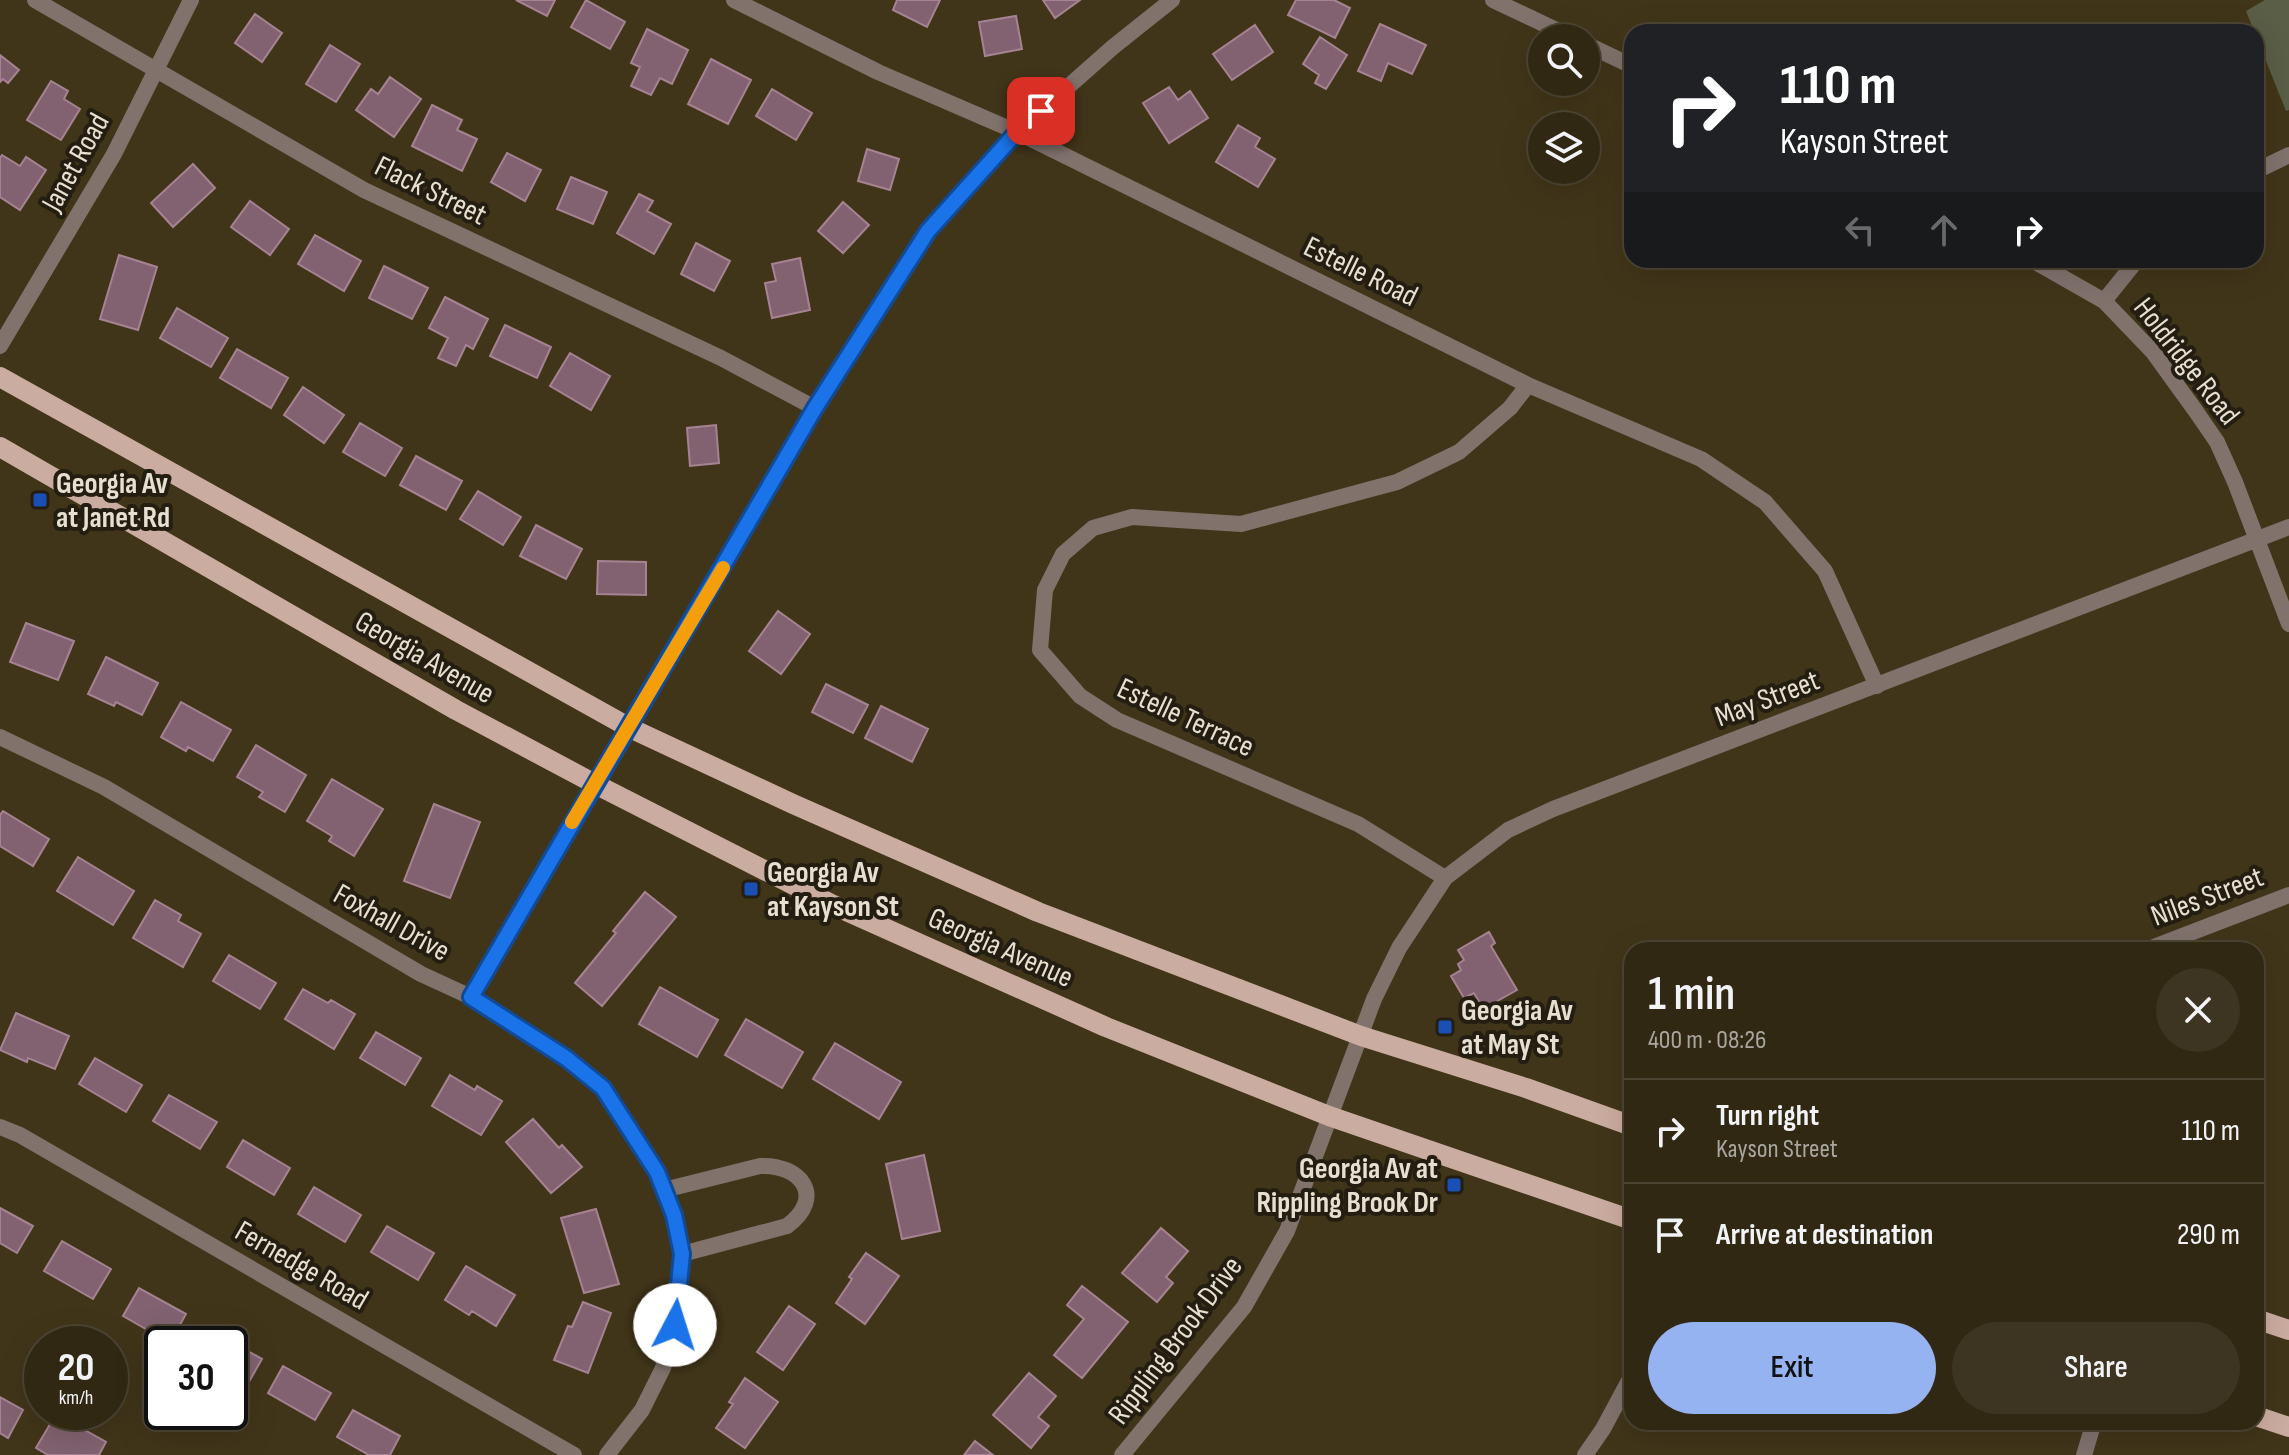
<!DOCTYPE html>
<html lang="en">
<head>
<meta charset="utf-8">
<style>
	:root { --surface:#312813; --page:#3d3421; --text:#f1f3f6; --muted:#a8a6a0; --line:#4c4433; --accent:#95b2f1 }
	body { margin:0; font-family:"Sofia Sans Condensed",sans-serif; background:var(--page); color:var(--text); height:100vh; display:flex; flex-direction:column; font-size:30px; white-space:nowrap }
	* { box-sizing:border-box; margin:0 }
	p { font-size:26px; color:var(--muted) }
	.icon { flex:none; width:44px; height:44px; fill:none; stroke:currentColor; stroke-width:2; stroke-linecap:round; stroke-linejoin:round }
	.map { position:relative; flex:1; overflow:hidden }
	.panel { position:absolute; left:1624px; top:942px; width:640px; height:488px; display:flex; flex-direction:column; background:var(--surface); border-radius:24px; box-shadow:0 8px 32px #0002,0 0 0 2px var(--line) }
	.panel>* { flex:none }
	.banner { position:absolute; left:1624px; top:24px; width:640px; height:244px; border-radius:24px; box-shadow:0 8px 32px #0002,0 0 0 2px var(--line); background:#202124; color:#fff; overflow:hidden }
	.controls { position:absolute; left:1528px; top:24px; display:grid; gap:16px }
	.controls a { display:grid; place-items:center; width:72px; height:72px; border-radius:50%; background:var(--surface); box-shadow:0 8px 32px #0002,0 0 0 2px var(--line); font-size:40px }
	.speed { position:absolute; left:24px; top:1326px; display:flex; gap:16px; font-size:40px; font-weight:700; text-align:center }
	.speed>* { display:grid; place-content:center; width:104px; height:104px; border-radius:50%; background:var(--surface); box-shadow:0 8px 32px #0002,0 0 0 2px var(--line); line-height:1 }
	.speed small { font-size:20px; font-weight:400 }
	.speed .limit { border:4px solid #111; border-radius:12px; background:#fff; color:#111 }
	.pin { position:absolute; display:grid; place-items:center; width:68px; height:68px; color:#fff; margin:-34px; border-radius:16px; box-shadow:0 4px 12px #0006 }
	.me { position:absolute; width:88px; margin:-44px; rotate:5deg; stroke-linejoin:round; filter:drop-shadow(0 0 6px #0008) }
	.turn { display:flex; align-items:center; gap:28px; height:168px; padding:0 24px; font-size:36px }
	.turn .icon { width:104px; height:104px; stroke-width:2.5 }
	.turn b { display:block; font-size:56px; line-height:68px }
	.lanes { display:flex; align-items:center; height:76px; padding:0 24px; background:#0003; justify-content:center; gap:40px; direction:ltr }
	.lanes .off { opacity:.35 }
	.round { display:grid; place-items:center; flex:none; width:84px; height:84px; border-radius:42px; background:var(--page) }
	.headline { display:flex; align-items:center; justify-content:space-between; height:136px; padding:0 24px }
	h1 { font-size:48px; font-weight:600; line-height:60px }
	.cta { display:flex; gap:16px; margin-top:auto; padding:16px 24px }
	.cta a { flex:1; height:92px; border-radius:48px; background:var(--accent); color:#111; font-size:32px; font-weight:600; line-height:92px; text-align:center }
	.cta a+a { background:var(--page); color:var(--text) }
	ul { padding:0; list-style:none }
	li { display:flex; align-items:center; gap:24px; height:104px; padding:0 24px; border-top:2px solid var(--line) }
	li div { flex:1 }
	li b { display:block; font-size:30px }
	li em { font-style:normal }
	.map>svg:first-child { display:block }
</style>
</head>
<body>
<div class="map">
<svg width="2289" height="1455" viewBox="0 0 2289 1455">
	<rect width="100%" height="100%" fill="#413519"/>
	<!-- green -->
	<path fill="#5a5e46" d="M2265,0H2289V110L2286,111L2246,11Z"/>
	<!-- building -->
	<path fill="#826270" stroke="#a58392" stroke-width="2" d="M516,0H555L547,16Z
		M586,0L625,22L610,49L571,27Z
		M897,0H940L927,27L893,10Z
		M1043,0H1080L1055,18Z
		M1296,0H1334L1350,8L1335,38L1288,15Z
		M255,14L282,33L262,62L235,43Z
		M1016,16L1022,49L985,56L979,22Z
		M1380,24L1426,45L1412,74L1388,63L1381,81L1358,71Z
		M1255,25L1273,52L1232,80L1213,54Z
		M647,29L688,50L672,84L660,78L651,95L631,86L640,67L631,63Z
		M1320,37L1347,55L1326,89L1315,83L1319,75L1303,64Z
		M330,45L360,64L336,102L306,84Z
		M0,55L19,70L8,83L3,79L0,82Z
		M711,59L751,80L728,124L688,104Z
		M390,77L421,99L394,137L356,110L371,89L378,94Z
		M51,81L68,91L64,99L80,109L61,140L27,120Z
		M1169,87L1178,100L1190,91L1208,118L1169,143L1143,103Z
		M772,89L812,113L796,140L756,116Z
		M432,105L462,120L457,130L477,139L462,171L412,146Z
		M1238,125L1260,138L1255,147L1275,159L1258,187L1216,162Z
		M867,149L899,159L890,190L858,181Z
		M507,153L541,170L525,201L491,182Z
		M2,155L20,166L26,157L46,170L20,210L0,197V158Z
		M193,164L215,188L173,227L151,203Z
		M571,177L607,192L593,224L557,209Z
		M639,194L653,201L647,211L671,224L654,254L617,233Z
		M250,201L289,229L270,255L231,227Z
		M843,202L869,225L843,253L818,231Z
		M315,235L361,261L344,291L298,264Z
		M696,243L730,261L714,291L681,274Z
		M119,255L157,267L138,330L100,319Z
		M800,258L810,310L772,318L765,283L776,281L772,264Z
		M384,266L428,288L412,319L369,298Z
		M445,297L488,319L473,349L466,345L456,366L438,358L448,338L429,328Z
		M177,308L228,338L211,367L160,338Z
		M505,325L551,347L537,378L490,356Z
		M237,349L288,378L271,408L220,378Z
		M570,353L610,376L591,410L550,386Z
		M303,387L344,415L324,443L284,415Z
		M360,423L402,448L385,476L343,452Z
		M716,425L719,463L690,466L687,428Z
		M416,456L462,481L446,510L400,485Z
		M478,491L521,517L503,545L460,519Z
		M536,525L582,549L566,579L520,556Z
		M598,561L646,562V595L597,594Z
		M778,611L810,634L781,674L749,651Z
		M26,623L74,641L58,680L10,662Z
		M106,657L158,683L142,715L116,702L114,706L88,694Z
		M826,684L868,705L853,733L812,712Z
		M181,702L231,730L213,761L188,747L186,751L161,737Z
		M881,706L928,729L912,762L865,738Z
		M256,745L306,775L285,812L259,797L263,792L237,777Z
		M332,779L383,809L354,856L329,841L332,836L307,821Z
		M434,804L480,822L450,898L404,881Z
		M3,811L49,839L33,866L0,846V815Z
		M78,857L134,891L113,925L57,891Z
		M645,892L676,917L602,1006L575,983L616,933L613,931Z
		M155,900L181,915L178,921L201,934L183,967L133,938Z
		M1489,932L1495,943L1491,946L1517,990L1483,1009L1474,993L1464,998L1451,976L1461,970L1458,964L1464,960L1458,950Z
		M229,955L276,983L260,1009L213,981Z
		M660,987L718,1020L697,1057L639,1024Z
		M303,989L328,1003L331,1000L355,1014L334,1049L285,1019Z
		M16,1013L69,1036L55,1069L28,1058L27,1062L0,1050Z
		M746,1019L803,1052L782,1088L725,1055Z
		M376,1032L421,1058L405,1085L360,1058Z
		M835,1043L901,1082L879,1119L813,1079Z
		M95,1058L142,1085L126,1112L79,1084Z
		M450,1075L475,1090L477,1086L502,1101L481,1135L432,1106Z
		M169,1095L217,1122L200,1149L153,1121Z
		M533,1119L559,1148L562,1145L582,1167L551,1193L506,1142Z
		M243,1140L290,1168L274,1195L227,1167Z
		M924,1155L940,1231L902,1239L886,1164Z
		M314,1187L361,1215L345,1242L298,1214Z
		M0,1208L33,1226L17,1253L0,1243Z
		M596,1209L619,1284L584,1293L561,1218Z
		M387,1226L434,1253L418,1280L371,1252Z
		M1161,1228L1188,1251L1166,1277L1173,1283L1157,1302L1122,1273Z
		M62,1241L111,1269L93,1299L44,1271Z
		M866,1253L899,1276L865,1324L836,1303L852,1279L849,1277Z
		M466,1266L515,1295L496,1326L472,1311L469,1315L445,1300Z
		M1082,1286L1128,1322L1082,1378L1054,1355L1084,1319L1067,1305Z
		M139,1288L186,1314L170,1343L123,1316Z
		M583,1302L611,1313L588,1373L554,1360L568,1326L572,1327Z
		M789,1306L815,1324L783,1370L757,1352Z
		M214,1332L262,1359L246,1387L230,1378V1344H207Z
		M283,1366L331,1393L315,1420L268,1393Z
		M1029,1373L1056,1396L1038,1417L1049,1426L1031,1448L993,1415Z
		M745,1378L778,1402L745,1448L716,1428L733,1404L729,1402Z
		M0,1397L23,1410L8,1438L0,1433Z
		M353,1410L400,1436L390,1455H369L337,1437Z
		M56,1414L106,1442L99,1455H48L36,1448Z
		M975,1441L993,1455H964Z"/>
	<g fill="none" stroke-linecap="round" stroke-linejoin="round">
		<!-- minor -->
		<path stroke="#81726c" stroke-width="16" d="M35,0L364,190L721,358L815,408
			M734,0L878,72L1017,132L1528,385L1701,459L1765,502L1825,571L1877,686
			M1493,0L1573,38
			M1586,44L1632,66
			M2256,171L2289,155
			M2032,260L2104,301L2153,352L2195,410L2217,442L2235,482L2289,624
			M2104,301L2137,260
			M0,346L114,154L191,0
			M0,737L104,787L421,974L471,997L566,1058L603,1088L657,1172L674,1215L682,1254L675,1325L663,1368L642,1410L607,1455
			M1445,878L1358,824L1117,720L1080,696L1040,650L1045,590L1063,554L1093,528L1132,517L1241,524L1397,482L1459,452L1510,408L1528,385
			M2146,950L2289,895
			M471,997L815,408L928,231L1017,132L1113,47L1172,0
			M0,1127L20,1135L574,1455
			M664,1190L760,1166C801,1164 826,1197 787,1226L682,1254
			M1585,1455L1603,1429L1632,1375
			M2084,1455L2094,1422"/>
		<!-- tertiary -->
		<path stroke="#81726c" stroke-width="16" d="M1122,1455L1244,1307L1287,1231L1374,999L1399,948L1445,878L1508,830L1553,809L2289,527"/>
		<!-- primary -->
		<path stroke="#cbaca0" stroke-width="20" d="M0,377L630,728L793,804L1038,912L1361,1036L1526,1088L1632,1126
			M0,447L456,710L595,784L833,905L1106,1027L1329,1116L1632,1220
			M2256,1319L2289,1330
			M2256,1416L2289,1427"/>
	</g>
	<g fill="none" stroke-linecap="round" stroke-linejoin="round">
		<defs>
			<path id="route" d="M675,1325L682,1254L674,1215L657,1172L603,1088L566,1058L471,997L815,408L928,231L1017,132L1041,111"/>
		</defs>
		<!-- route casing -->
		<use href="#route" stroke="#114b97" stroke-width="20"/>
		<!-- route -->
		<use href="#route" stroke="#1a73e8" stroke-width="14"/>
		<!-- slow -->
		<path stroke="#f59e0b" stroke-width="14" d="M572,822L723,568"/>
	</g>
	<!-- markers -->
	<g fill="#1a4fb4" stroke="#231e11" stroke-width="3">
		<rect x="32" y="492" width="16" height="16" rx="4"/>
		<rect x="743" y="881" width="16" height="16" rx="4"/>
		<rect x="1437" y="1019" width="16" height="16" rx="4"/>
		<rect x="1446" y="1177" width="16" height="16" rx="4"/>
	</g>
	<g text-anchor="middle" stroke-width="8" stroke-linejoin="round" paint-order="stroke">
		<!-- street labels -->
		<g font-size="30" fill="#e7e0d0" stroke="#231e11">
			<text transform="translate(75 162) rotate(-61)" y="10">Janet Road</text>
			<text transform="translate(431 190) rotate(26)" y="10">Flack Street</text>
			<text transform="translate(1361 271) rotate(26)" y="10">Estelle Road</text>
			<text transform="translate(2187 361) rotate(52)" y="10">Holdridge Road</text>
			<text transform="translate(425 657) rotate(30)" y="10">Georgia Avenue</text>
			<text transform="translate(1767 698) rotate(-21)" y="10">May Street</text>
			<text transform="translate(1186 717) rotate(25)" y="10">Estelle Terrace</text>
			<text transform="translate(2207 896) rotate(-21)" y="10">Niles Street</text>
			<text transform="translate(392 922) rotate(29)" y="10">Foxhall Drive</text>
			<text transform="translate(1001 947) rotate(24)" y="10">Georgia Avenue</text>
			<text transform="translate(302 1265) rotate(30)" y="10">Fernedge Road</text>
			<text transform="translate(1175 1340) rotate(-53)" y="10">Rippling Brook Drive</text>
		</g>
		<!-- poi labels -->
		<g font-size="30" font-weight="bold" fill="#e7e0d0" stroke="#231e11" text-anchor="start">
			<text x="56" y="493">Georgia Av<tspan x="56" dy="34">at Janet Rd</tspan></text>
			<text x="767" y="882">Georgia Av<tspan x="767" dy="34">at Kayson St</tspan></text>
			<text x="1461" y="1020">Georgia Av<tspan x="1461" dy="34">at May St</tspan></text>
			<text x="1438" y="1178" text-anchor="end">Georgia Av at<tspan x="1438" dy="34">Rippling Brook Dr</tspan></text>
		</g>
	</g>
</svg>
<div class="controls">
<a><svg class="icon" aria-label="search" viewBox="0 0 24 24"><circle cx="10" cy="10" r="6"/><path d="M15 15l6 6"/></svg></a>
<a><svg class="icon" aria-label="layers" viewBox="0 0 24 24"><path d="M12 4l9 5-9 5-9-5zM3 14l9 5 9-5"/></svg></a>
</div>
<div class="speed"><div>20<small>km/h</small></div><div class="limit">30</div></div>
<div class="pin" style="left:1041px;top:111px;background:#d93025"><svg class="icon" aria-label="arrive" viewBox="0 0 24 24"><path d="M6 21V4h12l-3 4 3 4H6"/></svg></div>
<svg class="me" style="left:675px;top:1325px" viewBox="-20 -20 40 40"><circle r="19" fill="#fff"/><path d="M0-13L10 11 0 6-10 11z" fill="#1a73e8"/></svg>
<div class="banner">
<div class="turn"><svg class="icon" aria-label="right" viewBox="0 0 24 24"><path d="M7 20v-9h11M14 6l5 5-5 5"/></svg><div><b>110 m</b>Kayson Street</div></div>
<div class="lanes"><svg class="icon off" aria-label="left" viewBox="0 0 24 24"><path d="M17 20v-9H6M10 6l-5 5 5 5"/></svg><svg class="icon off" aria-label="ahead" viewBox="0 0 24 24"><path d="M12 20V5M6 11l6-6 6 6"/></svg><svg class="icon" aria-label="right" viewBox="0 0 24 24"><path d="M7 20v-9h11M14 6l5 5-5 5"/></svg></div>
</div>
<section class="panel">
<div class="headline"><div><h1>1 min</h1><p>400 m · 08:26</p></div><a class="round"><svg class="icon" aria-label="close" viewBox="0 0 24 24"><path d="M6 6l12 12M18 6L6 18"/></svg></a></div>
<ul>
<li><svg class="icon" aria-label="right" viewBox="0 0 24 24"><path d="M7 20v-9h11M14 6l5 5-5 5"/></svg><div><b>Turn right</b><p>Kayson Street</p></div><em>110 m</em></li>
<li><svg class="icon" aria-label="arrive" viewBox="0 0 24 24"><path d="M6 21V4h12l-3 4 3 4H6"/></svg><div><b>Arrive at destination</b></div><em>290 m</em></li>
</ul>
<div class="cta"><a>Exit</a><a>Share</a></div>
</section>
</div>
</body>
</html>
